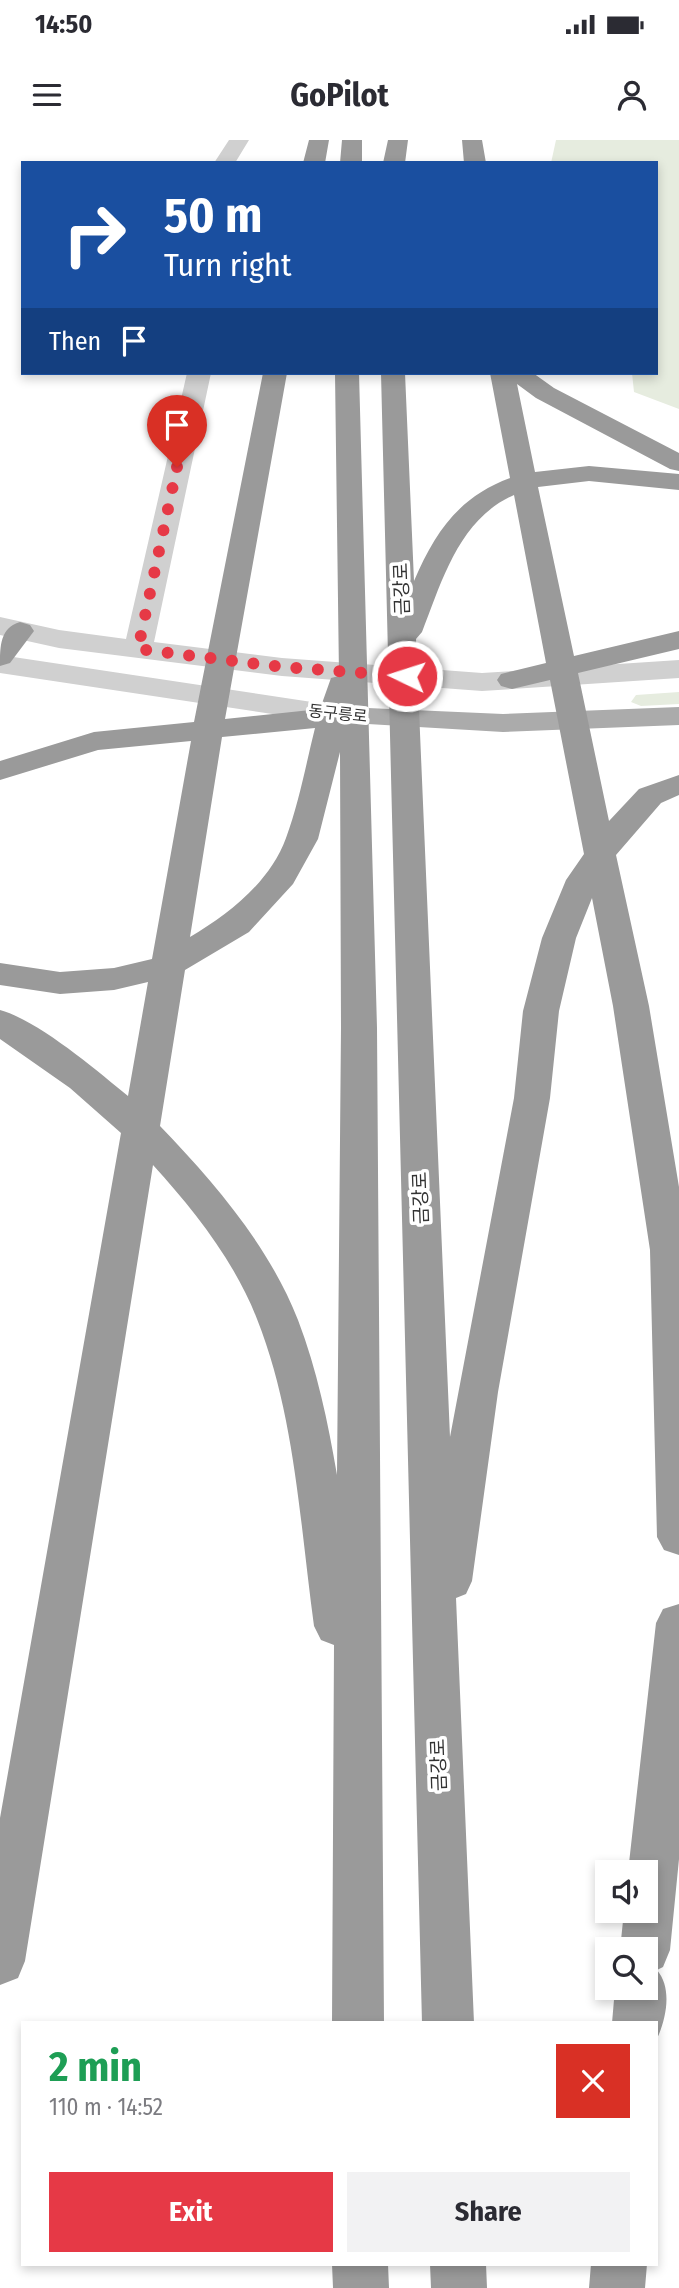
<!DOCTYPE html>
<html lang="en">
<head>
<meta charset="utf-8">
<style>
	:root { --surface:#fff; --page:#f2f2f3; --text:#2b2b33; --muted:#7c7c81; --accent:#e63946 }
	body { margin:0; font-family:"Fira Sans Condensed","Noto Sans KR",sans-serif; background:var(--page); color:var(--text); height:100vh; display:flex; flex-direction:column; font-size:26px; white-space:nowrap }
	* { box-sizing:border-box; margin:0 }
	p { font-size:23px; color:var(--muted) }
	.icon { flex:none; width:38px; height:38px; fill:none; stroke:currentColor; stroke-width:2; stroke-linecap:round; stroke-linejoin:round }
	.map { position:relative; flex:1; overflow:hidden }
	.drawer { position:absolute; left:21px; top:1881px; width:637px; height:245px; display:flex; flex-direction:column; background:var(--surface); border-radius:0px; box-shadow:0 4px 10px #0003 }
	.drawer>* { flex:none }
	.hud { position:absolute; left:21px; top:21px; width:637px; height:214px; border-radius:0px; box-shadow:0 4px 10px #0003; background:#1a4fa0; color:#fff; overflow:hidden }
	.tools { position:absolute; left:595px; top:1720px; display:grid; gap:14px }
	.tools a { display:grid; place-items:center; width:63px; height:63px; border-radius:0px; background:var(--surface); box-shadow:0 4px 10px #0003; font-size:35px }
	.pin { position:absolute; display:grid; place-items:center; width:60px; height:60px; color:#fff; margin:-72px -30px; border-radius:50% 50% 50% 0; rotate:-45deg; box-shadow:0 0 7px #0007 }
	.pin .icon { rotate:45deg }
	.me { position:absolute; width:77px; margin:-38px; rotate:274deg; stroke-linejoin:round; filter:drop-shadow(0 0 5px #0008) }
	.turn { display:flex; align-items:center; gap:24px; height:147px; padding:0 28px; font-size:32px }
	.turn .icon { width:91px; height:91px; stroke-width:2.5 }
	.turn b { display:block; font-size:49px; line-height:60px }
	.then { display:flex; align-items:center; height:66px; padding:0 28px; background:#0003; gap:14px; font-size:26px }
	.round { display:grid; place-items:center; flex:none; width:74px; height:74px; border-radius:0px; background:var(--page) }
	.summary { display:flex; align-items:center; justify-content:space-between; height:119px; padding:0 28px }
	h1 { font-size:42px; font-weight:700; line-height:52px; color:#1e9e55 }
	.button { display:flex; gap:14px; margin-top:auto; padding:14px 28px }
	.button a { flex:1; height:80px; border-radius:0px; background:var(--accent); color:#fff; font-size:28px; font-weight:700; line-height:80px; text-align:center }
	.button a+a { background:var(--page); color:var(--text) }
	.status { display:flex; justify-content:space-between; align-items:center; height:49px; padding:0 35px; background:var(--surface); direction:ltr }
	.status svg { height:19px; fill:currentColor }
	header { display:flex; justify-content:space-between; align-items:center; height:91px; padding:0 28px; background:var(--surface); font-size:32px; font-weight:700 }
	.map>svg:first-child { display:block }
</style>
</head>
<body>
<div class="status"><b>14:50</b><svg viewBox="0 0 49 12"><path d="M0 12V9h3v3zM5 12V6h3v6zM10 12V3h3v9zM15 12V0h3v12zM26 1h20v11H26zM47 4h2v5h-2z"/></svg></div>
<header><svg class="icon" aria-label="menu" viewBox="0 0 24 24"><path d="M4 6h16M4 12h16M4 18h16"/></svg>GoPilot<svg class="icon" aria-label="person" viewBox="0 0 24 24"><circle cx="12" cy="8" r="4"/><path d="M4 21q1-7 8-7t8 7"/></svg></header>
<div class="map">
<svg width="679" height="2148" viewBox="0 0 679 2148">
	<rect width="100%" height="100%" fill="#fff"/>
	<!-- green -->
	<path fill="#e6ecdf" d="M556,0H679V269L634,252L632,233H656V23H551Z
		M679,552V564L641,566L631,562L636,555Z"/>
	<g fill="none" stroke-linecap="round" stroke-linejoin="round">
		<!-- minor -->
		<path fill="#d0d0d0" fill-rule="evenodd" d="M229,0H249L235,23H214Z
			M187,233H211L154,502L282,518L482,533L679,520V538L482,551L282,536L59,508L0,495V477L59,490L126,499Z
			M0,515L345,567L356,570L360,576L356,582L345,585L0,533Z"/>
		<!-- major -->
		<path fill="#ababab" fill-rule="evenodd" d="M345,567L503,574L679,567V585L503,592L334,582L330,576L334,570Z"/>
		<!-- highway -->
		<path fill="#9a9a9a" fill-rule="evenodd" d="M309,0H329L325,23H303Z
			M342,0H362V23H340Z
			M388,0H408L405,23H383Z
			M462,0H482L486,23H464Z
			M263,233H287L225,579L320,569L331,538L339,536L335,233H359L377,888L384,1883H332L334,1505L321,1500L314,1486C300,1384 295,1275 257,1179C235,1122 194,1070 153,1025L25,1821L18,1838L0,1845V1678L121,993L70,948L0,899V870C39,881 96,930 128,956L148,842L114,850L60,854L0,845V823L60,832L114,828L152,819L191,601L98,610L0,640V621L94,592L194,582ZM315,588C306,624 299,663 286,698C270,742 229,774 190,797L222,597ZM340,612L341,888L337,1335C328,1282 317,1230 298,1180C269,1106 214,1042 160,986L185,830L249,792L293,744L318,699Z
			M381,233H405L414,441C435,392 459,357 510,338L490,233H533L554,248L679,313V331L670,329L536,258L517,244L535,332L589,326L679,334V350L589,341L538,347L574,516L679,491V509L578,533L609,681L639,649L679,635V655L661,663L616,715L649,866L679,1047V1415L664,1410L657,1397L650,1110L613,866L592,758L576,798L559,871L550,958L498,1252L472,1441L466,1454L456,1458L474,1883H422ZM514,355L546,523L501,534L497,540L501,546L512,549L550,540L584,714L566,740L542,798L523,871L514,958L450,1297L416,499L422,492C442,441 459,379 514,355Z
			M20,482L30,485L34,491L10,523L0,526C0,506 0,488 20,482Z
			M679,1464V1719L670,1810L663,1827L657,1830C673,1849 666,1880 656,1901V1883H612L615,1848H646V1810H620L624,1771H646V1732H628L656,1483L663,1469Z
			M332,2124H388L389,2148H333Z
			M430,2124H486L487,2148H431Z
			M591,2124H647L645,2148H589Z"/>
	</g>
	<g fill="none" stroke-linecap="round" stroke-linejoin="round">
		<!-- route -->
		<path stroke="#e63946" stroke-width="12" stroke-dasharray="0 21.6" d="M177,327L138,509L282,527L407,536"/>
	</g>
	<g text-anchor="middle" stroke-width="7" stroke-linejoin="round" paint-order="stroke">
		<!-- far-street labels -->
		<g font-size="16" fill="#333" stroke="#fff">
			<text transform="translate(338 573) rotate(6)" y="6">동구릉로</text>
		</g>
		<!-- street labels -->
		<g font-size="19" fill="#333" stroke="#fff">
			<text transform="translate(401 449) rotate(-92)" y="7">금강로</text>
			<text transform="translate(420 1058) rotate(-92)" y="7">금강로</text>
			<text transform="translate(438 1625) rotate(-92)" y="7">금강로</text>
		</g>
	</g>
</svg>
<div class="tools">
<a><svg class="icon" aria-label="sound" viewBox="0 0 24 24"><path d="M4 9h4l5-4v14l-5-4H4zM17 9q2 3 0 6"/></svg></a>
<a><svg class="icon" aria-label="search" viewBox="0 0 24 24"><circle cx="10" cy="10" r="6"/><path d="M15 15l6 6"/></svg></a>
</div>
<div class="pin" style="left:177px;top:327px;background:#d93025"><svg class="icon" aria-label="arrive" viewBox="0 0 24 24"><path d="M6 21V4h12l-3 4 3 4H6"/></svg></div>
<svg class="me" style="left:407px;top:536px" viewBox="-20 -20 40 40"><circle r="17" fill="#e63946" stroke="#fff" stroke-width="3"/><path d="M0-11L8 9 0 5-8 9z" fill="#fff"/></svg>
<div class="hud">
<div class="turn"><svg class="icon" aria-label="right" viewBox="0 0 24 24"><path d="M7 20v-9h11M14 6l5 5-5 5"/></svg><div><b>50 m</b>Turn right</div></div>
<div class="then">Then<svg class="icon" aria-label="arrive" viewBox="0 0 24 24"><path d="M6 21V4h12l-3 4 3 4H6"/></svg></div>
</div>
<section class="drawer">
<div class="summary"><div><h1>2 min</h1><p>110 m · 14:52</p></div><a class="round" style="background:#d93025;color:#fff"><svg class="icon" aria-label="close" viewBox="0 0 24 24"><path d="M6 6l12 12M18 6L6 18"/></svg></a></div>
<div class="button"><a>Exit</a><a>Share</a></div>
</section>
</div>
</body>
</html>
